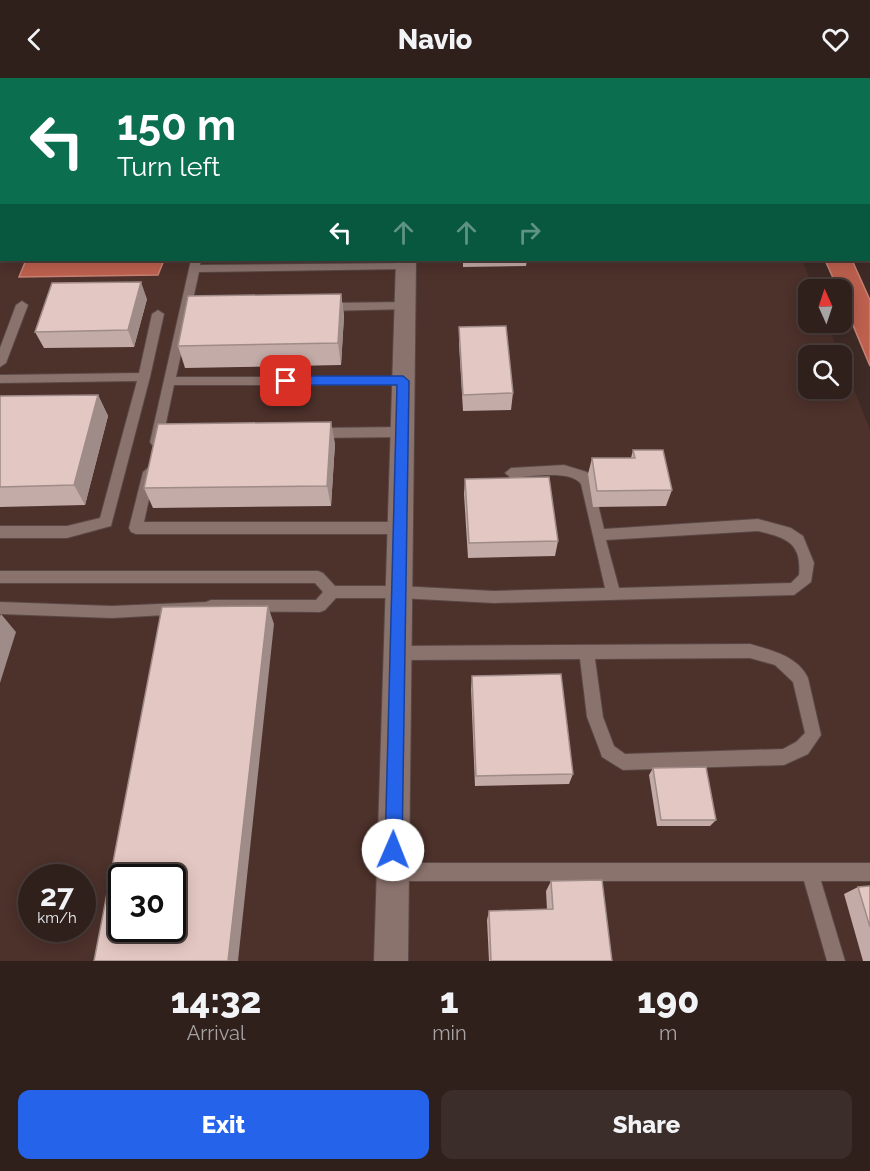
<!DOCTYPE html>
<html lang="en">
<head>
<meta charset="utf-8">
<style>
	:root { --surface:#2f201c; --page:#3b2d29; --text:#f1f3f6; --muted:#a7a3a3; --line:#4a3e3b; --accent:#2563eb }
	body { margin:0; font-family:Raleway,sans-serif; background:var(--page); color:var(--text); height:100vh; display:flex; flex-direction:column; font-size:22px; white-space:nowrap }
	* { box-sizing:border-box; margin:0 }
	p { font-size:20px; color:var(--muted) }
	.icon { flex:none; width:33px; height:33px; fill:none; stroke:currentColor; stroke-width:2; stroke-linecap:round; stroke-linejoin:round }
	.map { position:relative; height:883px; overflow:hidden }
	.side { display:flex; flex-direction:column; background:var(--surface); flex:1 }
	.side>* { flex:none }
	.guide { position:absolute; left:0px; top:0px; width:870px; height:183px; box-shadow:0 3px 15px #0003,0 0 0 2px var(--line); background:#0b6e4f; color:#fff; overflow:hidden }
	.needle { width:39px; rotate:357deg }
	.controls { position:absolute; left:798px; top:201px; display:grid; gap:12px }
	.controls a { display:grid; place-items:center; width:54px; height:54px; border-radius:12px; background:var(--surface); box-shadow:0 3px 15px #0003,0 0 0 2px var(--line); font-size:30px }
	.speed { position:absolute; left:18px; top:786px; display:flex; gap:12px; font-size:30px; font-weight:700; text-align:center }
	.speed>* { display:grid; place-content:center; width:78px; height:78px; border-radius:50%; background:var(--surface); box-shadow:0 3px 15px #0003,0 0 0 2px var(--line); line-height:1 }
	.speed small { font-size:15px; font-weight:400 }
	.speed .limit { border:3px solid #111; border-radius:9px; background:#fff; color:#111 }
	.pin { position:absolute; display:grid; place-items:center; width:51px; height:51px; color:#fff; margin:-26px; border-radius:12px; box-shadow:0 3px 9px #0006 }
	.me { position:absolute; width:66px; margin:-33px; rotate:1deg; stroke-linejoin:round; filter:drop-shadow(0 0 4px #0008) }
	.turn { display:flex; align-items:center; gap:21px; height:126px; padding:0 18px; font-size:27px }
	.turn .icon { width:78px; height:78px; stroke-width:2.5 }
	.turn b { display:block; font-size:42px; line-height:51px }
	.lanes { display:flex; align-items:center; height:57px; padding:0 18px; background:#0003; justify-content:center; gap:30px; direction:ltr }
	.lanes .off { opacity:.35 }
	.eta { display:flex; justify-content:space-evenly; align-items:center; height:102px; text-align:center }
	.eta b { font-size:36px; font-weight:800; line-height:42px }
	.primary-button { display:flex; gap:12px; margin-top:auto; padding:12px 18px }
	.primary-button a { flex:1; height:69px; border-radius:12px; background:var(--accent); color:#fff; font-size:24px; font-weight:800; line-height:69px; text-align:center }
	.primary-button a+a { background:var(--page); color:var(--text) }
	header { display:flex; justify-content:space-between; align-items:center; height:78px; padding:0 18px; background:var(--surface); font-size:27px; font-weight:800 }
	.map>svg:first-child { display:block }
</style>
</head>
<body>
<header><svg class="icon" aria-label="back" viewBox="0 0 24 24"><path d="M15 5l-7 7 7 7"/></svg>Navio<svg class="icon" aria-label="heart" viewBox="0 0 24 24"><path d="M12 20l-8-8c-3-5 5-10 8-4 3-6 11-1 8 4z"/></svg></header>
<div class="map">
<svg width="870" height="883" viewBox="0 0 870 883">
	<rect width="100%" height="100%" fill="#3f2b26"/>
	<!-- built -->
	<path fill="#4d312b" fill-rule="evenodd" d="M0,0H729L2,2V182H802L814,211L808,212V244L827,245L840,277L808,278V310H842V281L870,352V883H0ZM32,800H82V850H32ZM122,800H172V850H122Z"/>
	<!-- water -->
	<path fill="#bd604e" stroke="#c88275" stroke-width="1.5" d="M107,0H362L105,1Z
		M26,182H164L158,197L19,199Z
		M825,182H852L870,222V288L842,221V212L838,211Z"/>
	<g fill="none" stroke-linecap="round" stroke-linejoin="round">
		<defs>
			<path id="service" d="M3,0H11L2,2Z
				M549,0H557L558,2H549Z
				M649,0H657V2H649Z
				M0,8H2V14H0Z
				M0,23H2V29H0Z
				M191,182H201L200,187L405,185L410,188L405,191L199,194L176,299H403L409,303L403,307H174L162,364L160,367H152L150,364Z
				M22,223L28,227L6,285L0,289V270L16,227Z
				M405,224L409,225V231L325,233L319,229L325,225Z
				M158,232L164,236L150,299L111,448L67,460H0V448H67L100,440L137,303L0,305V297L139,295L152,236Z
				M402,349L408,354L402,359L315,360L309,355L315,350Z
				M564,387L587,394L592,401L604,451L758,441L791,450L803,458L814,485L811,504L794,517L494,525L399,520H336L325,532L320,534L207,533L202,535L112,540L0,536V524L112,528L206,524L211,522H316L323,514L315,505H0V493H318L323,495L335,508H399L494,513L605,510L581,406C570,391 528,399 511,400L505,395L511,390ZM758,453C786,460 802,464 799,497L791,505L619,510L606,462Z
				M149,389L155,394L144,444H400L405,446L407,450L405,454L400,456H136L131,454L129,450L143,394Z
				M750,566C771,572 798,578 808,600L821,657L808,676L784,687L623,692L602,679L600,673L587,639L580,581L397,582L392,580L390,575L392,570L397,568ZM750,580L775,587L793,604L805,655L796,664L783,671L625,676L614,668L603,639L595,581Z
				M393,785H870V803H821L845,883H827L804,803H393L387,800L384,794L387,788Z"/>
			<path id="minor" d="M42,0H58L41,2Z
				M401,0H417V2H401Z
				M823,0H839L840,2H824Z
				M868,70H870V83H868Z
				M0,95H2L0,110Z
				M396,182H416L408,883H374Z"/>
		</defs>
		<!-- service casing -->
		<use href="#service" stroke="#594845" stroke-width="2"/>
		<!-- minor casing -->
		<use href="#minor" stroke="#594845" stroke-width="2"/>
		<!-- service -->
		<use href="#service" fill="#8a726d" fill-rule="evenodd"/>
		<!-- minor -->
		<use href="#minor" fill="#8a726d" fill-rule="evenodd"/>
	</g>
	<!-- wall -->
	<path fill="#c3aba7" d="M863,0H870V13L868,11V0Z
		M463,182H527L526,188L463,189Z
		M341,216L344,238L341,287L185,290L178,268Z
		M147,221L134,269L44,270L35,254Z
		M459,249L513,315L511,332L463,333L459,266Z
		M98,317L108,338L85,427L0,429V318Z
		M335,365L331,428L153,430L144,410Z
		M633,372L672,412L666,428L593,429L588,396L592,380H631Z
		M465,401L558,463L555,478L468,480L464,416Z
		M472,598L573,696L569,706L475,708L471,611Z
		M653,690L716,742L710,748H657L649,697Z
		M551,803L612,883H489L487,842L489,833L547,832L546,813Z
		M870,808V883H863L844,816L858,809Z"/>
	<!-- shaded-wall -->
	<path fill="#9f8b88" d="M141,204L147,221L134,269L128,252Z
		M341,216L344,238L341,287L338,265Z
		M98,317L108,338L85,427L74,407Z
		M331,344L335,365L331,428L327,408Z
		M268,528L274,546L238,883H228Z
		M1,536L16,554L0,605V538Z"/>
	<!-- building -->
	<path fill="#e3c7c2" stroke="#9f8b88" stroke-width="1.5" fill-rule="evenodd" d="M458,0H535V2H458Z
		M141,204L128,252L35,254L52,205Z
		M341,216L338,265L178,268L188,218Z
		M506,248L513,315L463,317L459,249Z
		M98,317L74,407L0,409V318Z
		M331,344L327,408L144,410L158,346Z
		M633,372H663L672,412L597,413L592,380H635Z
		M549,399L558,463L469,465L465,401Z
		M268,528L228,883H94L162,529ZM122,800H172V850H122Z
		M561,596L573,696L476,698L472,598Z
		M706,689L716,742H661L653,690Z
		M602,802L612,883H491L489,833L553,831L551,803Z
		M870,808V849L858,809Z"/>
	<!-- route -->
	<path fill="#2563eb" stroke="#184099" stroke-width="1.5" d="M286,298H403L409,303L402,772L400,778L393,781L387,778L385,772L397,307H286L280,303Z"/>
</svg>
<div class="controls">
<a><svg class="needle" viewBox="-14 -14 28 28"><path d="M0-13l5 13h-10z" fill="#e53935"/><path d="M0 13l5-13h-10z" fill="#a7a3a3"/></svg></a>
<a><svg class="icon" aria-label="search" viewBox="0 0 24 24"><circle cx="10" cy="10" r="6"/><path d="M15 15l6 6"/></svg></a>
</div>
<div class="speed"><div>27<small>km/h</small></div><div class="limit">30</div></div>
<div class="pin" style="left:286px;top:303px;background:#d93025"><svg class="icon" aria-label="arrive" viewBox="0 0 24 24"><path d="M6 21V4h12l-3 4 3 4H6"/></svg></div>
<svg class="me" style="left:393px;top:772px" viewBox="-20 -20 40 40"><circle r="19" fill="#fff"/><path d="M0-13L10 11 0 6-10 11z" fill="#2563eb"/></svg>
<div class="guide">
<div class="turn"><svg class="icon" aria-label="left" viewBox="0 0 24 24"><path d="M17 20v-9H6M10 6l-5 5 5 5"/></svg><div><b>150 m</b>Turn left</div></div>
<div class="lanes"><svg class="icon" aria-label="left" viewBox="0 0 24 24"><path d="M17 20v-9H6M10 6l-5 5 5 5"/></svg><svg class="icon off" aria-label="ahead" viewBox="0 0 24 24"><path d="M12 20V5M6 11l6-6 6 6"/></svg><svg class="icon off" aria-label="ahead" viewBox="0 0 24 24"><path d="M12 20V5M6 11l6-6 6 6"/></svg><svg class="icon off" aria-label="right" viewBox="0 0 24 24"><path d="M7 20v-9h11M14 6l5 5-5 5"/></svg></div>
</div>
</div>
<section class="side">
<div class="eta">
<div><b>14:32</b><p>Arrival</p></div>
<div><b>1</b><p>min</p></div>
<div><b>190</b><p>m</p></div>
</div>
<div class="primary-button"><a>Exit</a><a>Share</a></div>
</section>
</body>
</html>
